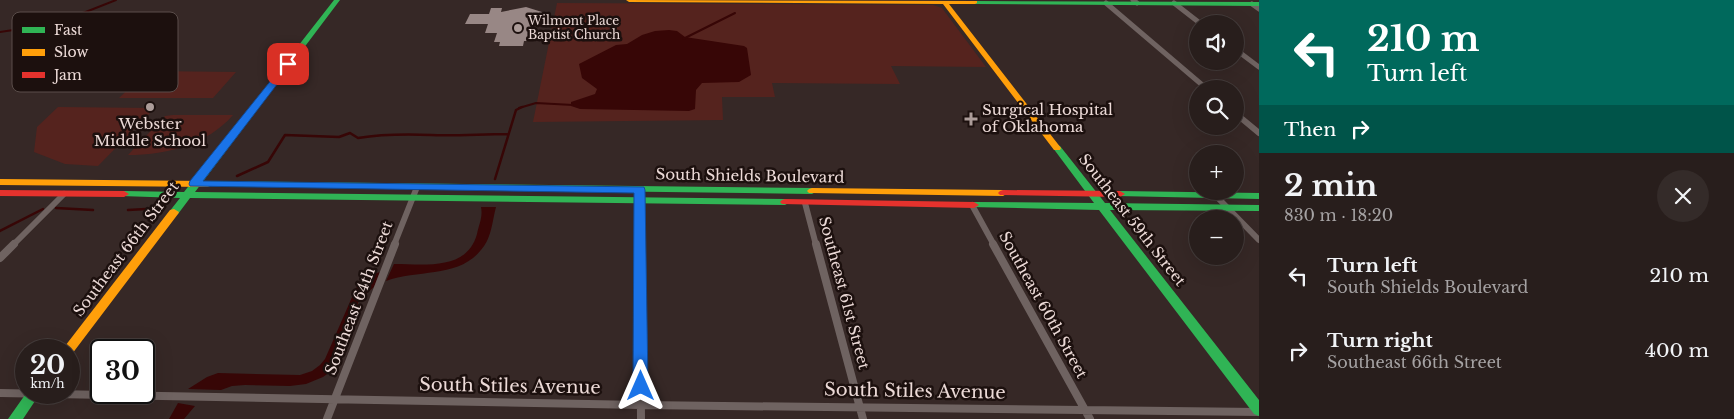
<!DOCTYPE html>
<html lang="en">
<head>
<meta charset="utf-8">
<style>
	:root { --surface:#281e1c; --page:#342b29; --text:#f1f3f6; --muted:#a5a2a3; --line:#443c3b }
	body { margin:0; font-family:"Libre Baskerville",serif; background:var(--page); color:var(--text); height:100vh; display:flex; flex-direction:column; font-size:19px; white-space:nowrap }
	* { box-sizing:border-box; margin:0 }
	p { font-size:16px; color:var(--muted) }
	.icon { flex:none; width:28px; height:28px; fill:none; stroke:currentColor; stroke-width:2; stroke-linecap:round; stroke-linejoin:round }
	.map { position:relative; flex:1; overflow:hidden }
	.side { display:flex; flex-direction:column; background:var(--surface); width:475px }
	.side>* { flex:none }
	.guide { background:#00695c; color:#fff; overflow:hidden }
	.tools { position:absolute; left:1189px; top:15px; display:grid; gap:10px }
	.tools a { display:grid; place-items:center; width:55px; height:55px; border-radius:50%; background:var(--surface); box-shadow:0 5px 20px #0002,0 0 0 1px var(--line); font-size:25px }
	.speed { position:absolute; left:15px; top:339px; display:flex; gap:10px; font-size:25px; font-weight:700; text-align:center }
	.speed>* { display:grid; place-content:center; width:65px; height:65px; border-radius:50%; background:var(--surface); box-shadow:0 5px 20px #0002,0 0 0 1px var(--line); line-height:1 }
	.speed small { font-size:12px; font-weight:400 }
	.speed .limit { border:2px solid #111; border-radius:8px; background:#fff; color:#111 }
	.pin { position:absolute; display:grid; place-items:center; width:42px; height:42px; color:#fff; margin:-21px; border-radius:10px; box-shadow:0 2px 8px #0006 }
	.me { position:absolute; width:55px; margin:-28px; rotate:0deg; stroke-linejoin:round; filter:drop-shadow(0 0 4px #0008) }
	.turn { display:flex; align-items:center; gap:18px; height:105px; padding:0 25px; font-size:22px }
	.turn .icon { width:65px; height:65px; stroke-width:2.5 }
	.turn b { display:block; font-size:35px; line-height:42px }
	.then { display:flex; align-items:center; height:48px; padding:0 25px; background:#0003; gap:10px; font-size:19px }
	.round { display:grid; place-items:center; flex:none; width:52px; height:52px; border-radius:26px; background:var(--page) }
	.overview { display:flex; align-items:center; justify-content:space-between; height:85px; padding:0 25px }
	h1 { font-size:30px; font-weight:800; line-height:38px }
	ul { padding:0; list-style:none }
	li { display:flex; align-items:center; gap:15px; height:75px; padding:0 25px }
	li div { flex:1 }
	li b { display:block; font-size:19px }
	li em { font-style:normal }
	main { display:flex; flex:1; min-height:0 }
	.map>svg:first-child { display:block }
</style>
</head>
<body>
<main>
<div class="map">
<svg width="1259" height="419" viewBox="0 0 1259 419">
	<rect width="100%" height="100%" fill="#362826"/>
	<!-- green -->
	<path fill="#55231e" d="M557,3L933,5L942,8L986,67L891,66L900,84L772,83L775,97H722L723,120L533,122Z
		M147,71L236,72L213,98H119Z
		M58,107L152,108V111L98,166L65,164L34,152L37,127Z
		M173,115H233C207,145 166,155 128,155L165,116Z"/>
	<!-- water -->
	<path fill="#370606" d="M669,30L677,31L685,37L744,46L747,48L751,75L739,82L702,83L696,90L695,109L689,111L580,109L571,106V102L595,94L597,89L582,78L579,64L616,45L627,44L642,35L655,31Z
		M481,207H496C493,218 492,231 487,241C466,280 422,268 386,281L394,264C425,264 467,271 477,234C479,224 483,217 481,207Z
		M380,272L374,287L359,300L341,356L333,370L323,377L306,384L290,386L245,385L232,386L221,390L188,389L207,377L218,373L300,375L312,371L320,365L325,359L356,288L370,275Z
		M178,403L195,406L184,419H169Z"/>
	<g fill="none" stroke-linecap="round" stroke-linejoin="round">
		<!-- stream-far1 -->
		<path stroke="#370606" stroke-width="2" d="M0,32L20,29L27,24H37L55,16L78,15L116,0
			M683,39L735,13
			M519,108L536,103L573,105"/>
		<!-- stream -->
		<path stroke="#370606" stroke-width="2.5" d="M237,176L268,162L285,135L339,137L350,133L358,138C383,134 406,134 431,135C456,136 482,134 508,134
			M495,179L516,110L522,107
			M56,208L93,210
			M128,210L164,208
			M0,231L43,209"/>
	</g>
	<!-- building -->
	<path fill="#988785" d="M526,7L545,13L542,15L541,19H535L529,41H524L523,46H499L500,42H494L497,33H485L488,24H465L470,14H489L491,8H502L501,12Z"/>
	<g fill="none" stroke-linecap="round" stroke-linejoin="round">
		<!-- street-far2 -->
		<path stroke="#6f6361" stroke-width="5" d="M1133,0L1137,3
			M1106,3L1207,89
			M1174,3L1201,24
			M1252,4L1259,9
			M1235,49L1259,67"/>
		<!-- street-far1 -->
		<path stroke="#6f6361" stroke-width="6" d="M1235,113L1259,133
			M640,190V245
			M1216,196L1259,240
			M805,203L816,245
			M972,205L994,245
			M13,245L64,194
			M394,245L417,187"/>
		<!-- street -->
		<path stroke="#6f6361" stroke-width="8" d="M640,244L641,419
			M816,244L863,419
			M993,244L1090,419
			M0,258L14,244
			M0,393L641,405L1259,412
			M327,419L395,244"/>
		<!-- fast -->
		<path fill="#30b455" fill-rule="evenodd" d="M334,0H340L195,192L785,199L790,202L785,205L190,198L178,214L174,215L169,212L180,198L121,196L119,194L121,192L124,191L184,192Z
			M973,1L1259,2V6L975,4L973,3Z
			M1057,145L1060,146L1105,203L1259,205V211L1110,210L1259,400V416L1254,414L1099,210L970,207L969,205L970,203L974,202L1094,203L1053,148Z
			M208,181L812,188L817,191L812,194L205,186L203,184L205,182Z
			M1120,191L1259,193V199L1117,196L1115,194L1117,192Z
			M27,392H41L23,419H8Z"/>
		<!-- slow -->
		<path fill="#ff9f0a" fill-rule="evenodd" d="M626,0L977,1V3L975,4H949L1061,148L1060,150H1054L943,4L629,2Z
			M0,179L208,181L213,184L208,187L0,185Z
			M812,188L1003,190L1008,193L1003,196L809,193L807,191L809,189Z
			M174,209L179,212L178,214L72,354L69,355V350H62L170,210Z"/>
		<!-- jam -->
		<path fill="#e5322d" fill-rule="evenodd" d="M0,190L124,191L129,194L124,197L0,196Z
			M1003,190L1120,191L1125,194L1120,197L1000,195L998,193L1000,191Z
			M785,199L974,202L979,205L974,208L782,204L780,202L782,200Z"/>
	</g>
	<!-- route -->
	<path fill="#1a73e8" stroke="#114b97" d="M288,62L291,63V66L203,181L644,187L645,190L648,386L646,390L641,392L636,390L633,386L634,193L190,186L189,184L190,181L285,63Z"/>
	<!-- markers -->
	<g fill="#ac9c99" stroke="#1c100e" stroke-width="2">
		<circle cx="518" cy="28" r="5"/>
		<circle cx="150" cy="107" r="5"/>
		<path d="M968.5 111.5h5v5h5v5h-5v5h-5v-5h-5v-5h5z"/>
	</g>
	<g text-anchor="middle" stroke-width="5" stroke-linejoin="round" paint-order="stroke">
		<!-- far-poi labels -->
		<g font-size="12" fill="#ecdad7" stroke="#1c100e" text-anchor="start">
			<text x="528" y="25">Wilmont Place<tspan x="528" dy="14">Baptist Church</tspan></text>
		</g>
		<!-- poi labels -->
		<g font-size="15" fill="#ecdad7" stroke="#1c100e" text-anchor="start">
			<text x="982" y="115">Surgical Hospital<tspan x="982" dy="17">of Oklahoma</tspan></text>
			<text x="150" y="129" text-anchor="middle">Webster<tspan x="150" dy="17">Middle School</tspan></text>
		</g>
		<!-- street labels -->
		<g font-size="15" fill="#ecdad7" stroke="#1c100e">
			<text transform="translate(750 176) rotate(1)" y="5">South Shields Boulevard</text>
			<text transform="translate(1132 220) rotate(52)" y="5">Southeast 59th Street</text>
			<text transform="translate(126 249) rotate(-53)" y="5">Southeast 66th Street</text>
			<text transform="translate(844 293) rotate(75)" y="5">Southeast 61st Street</text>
			<text transform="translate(359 298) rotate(-69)" y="5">Southeast 64th Street</text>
			<text transform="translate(1043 305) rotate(61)" y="5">Southeast 60th Street</text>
		</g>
		<!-- near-street labels -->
		<g font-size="18" fill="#ecdad7" stroke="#1c100e">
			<text transform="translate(510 386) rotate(1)" y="6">South Stiles Avenue</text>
			<text transform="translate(915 391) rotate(1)" y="6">South Stiles Avenue</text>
		</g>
	</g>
	<!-- legend -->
	<rect x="12" y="12" width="166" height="80" rx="8" fill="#1c100e" stroke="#5a4d4a" stroke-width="1"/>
	<rect x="22" y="27" width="23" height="6" fill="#30b455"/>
	<rect x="22" y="49" width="23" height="7" fill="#ff9f0a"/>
	<rect x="22" y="72" width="23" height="6" fill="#e5322d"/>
	<g font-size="14" fill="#ecdad7">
		<text x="54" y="35">Fast</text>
		<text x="54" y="57">Slow</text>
		<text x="54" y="80">Jam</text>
	</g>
</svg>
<div class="tools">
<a><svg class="icon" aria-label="sound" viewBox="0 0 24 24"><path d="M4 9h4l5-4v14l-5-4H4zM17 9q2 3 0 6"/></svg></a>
<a><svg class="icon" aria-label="search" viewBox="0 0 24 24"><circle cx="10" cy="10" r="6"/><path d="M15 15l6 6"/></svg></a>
<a>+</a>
<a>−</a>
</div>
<div class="speed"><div>20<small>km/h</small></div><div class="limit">30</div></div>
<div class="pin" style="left:288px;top:64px;background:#d93025"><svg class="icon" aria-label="arrive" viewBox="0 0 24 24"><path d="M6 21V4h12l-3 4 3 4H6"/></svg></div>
<svg class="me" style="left:641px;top:386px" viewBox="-20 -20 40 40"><path d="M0-17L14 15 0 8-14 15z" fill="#1a73e8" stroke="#fff" stroke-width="4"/></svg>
</div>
<section class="side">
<div class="guide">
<div class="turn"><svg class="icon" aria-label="left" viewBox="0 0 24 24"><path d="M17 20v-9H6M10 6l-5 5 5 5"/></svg><div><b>210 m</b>Turn left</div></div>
<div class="then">Then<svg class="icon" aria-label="right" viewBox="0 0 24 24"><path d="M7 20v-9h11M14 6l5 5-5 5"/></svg></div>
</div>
<div class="overview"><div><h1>2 min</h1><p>830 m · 18:20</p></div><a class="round"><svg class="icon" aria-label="close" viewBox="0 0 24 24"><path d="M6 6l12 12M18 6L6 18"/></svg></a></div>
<ul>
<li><svg class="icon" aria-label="left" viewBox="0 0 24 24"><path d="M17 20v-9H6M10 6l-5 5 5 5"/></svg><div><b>Turn left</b><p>South Shields Boulevard</p></div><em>210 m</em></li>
<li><svg class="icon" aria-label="right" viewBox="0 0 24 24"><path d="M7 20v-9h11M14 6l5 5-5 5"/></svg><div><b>Turn right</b><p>Southeast 66th Street</p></div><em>400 m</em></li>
</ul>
</section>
</main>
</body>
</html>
